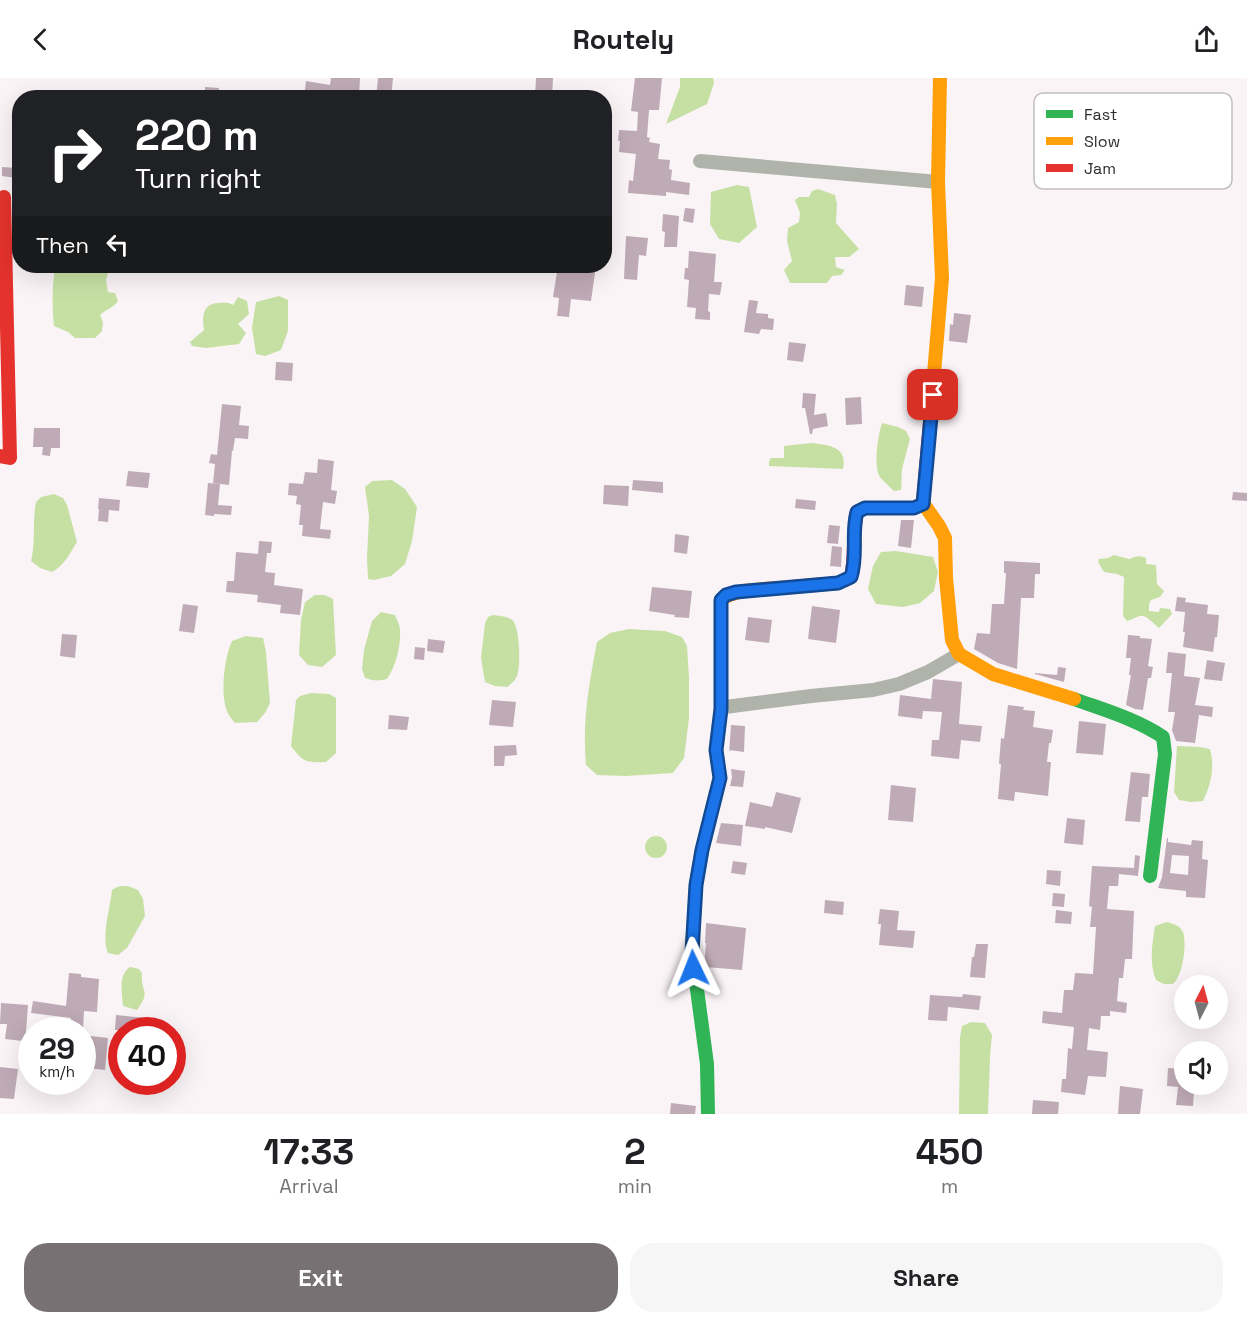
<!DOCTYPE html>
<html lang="en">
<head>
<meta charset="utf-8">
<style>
	:root { --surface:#fff; --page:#f6f6f6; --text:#202124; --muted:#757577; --accent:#777174 }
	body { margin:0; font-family:"Space Grotesk",sans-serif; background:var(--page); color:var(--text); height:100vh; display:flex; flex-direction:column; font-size:22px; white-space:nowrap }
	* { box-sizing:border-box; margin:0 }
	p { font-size:20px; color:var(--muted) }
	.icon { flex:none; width:33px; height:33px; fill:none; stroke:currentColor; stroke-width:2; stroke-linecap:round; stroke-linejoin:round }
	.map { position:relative; height:1036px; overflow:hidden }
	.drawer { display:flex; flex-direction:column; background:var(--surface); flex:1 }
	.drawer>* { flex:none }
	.guide { position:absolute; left:12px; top:12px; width:600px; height:183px; border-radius:24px; box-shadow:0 6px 24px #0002; background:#202124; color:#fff; overflow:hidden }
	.needle { width:39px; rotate:6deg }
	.fabs { position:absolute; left:1174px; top:897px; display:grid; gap:12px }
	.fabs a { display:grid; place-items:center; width:54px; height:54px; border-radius:50%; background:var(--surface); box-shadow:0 6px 24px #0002; font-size:30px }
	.speed { position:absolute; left:18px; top:939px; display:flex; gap:12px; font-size:30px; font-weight:700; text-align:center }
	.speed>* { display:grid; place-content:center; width:78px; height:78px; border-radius:50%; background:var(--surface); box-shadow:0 6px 24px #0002; line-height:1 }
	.speed small { font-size:15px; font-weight:400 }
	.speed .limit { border:9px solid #d22; background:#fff; color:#111 }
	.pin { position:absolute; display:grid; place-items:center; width:51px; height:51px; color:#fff; margin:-26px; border-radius:12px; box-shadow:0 3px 9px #0006 }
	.me { position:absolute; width:66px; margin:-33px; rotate:358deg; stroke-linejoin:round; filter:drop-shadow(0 0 4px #0008) }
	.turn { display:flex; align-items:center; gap:21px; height:126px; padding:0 24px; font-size:27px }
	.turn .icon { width:78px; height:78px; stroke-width:2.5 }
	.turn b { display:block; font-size:42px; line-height:51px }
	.then { display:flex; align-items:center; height:57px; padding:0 24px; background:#0003; gap:12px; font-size:22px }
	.eta { display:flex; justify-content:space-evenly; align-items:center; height:102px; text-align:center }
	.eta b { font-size:36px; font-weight:800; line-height:42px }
	.action { display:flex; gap:12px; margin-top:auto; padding:12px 24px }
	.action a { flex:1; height:69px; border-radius:24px; background:var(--accent); color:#fff; font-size:24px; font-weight:800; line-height:69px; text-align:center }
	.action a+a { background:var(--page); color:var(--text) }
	header { display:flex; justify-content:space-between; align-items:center; height:78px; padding:0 24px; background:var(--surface); font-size:27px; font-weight:800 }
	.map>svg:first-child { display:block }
</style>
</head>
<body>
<header><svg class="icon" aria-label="back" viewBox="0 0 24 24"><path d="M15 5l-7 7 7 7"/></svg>Routely<svg class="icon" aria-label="share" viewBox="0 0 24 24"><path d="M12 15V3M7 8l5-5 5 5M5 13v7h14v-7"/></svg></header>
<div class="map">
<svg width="1247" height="1036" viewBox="0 0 1247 1036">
	<rect width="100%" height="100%" fill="#faf4f7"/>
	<!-- water -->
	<path fill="#c6e0a4" d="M680,0H713L714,5L707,26L666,46L680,9Z
		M737,107L749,109L757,149L739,165L719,161L710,146L711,114Z
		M818,111L835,117L837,126L836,145L859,171L849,179H835L836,189L845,192L841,197L832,198L827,205H790L784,192L792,183L787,163L788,150L799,144L800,135L795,122L799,119H809L812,113Z
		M58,188H115L109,192L106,202L108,214L115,215L118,223C112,231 106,231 100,237L103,244L102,253L95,260H75L68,254L54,248C52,228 52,210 55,189Z
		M279,218L288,222V253L281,272L265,278L256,276L252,250L256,224Z
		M238,219L247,223L249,236L238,246L246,255L239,266L206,270L192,268L190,264L204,252C202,239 202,226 218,225C224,224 228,224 233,227Z
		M882,345L898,349L906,353L910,361L902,391L901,412L894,413C891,410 882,402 880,399C873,388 878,357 882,345Z
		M811,365C828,367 848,368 843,391L769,388V383L771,380H784V368Z
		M392,402L405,411L417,429L412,463L405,486L391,498L374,502L368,501L367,480L369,438L365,409L372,403Z
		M54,416L63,420L67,427L77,464C70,475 64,488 52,494L40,490L31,483C36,464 32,444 36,424L41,419Z
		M896,473L933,479L938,494L934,513L920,525L903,529L876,526L868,511L873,488L881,474Z
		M1114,477L1129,481C1136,478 1139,477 1146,480V486L1156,487L1157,506L1164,513L1160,519L1151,522L1149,526V533L1159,534L1160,530L1170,531L1172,536L1159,550C1152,545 1145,534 1137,539C1133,541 1130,542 1127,543L1123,538L1124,499L1117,496L1104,494L1098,484L1099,481L1108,480Z
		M315,517H325L333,521L336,577L322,589L308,587L299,577L301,542L305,524Z
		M381,534L395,537C397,542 400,547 400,552C401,567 396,588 387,601C379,603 373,603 365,600L362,591L364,572L372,543Z
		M493,537C499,538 507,538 512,542C520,548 521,589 517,598C515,603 511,606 507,609L495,608L485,604L481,580L485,545L488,539Z
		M629,551L665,553L682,559L687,568L689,600V640L684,680L673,695L626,698L597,697L586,687C582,644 589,606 597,564L610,555Z
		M246,558L263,560L266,574L270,625L265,635L257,644L235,645C233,642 230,640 229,637C219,621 224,580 232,563Z
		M311,615L329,616L336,620V675L326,684C306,685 303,684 291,668L296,622L300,618Z
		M1177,668L1200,669L1210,671C1215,689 1211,707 1203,723L1191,724L1179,722L1174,714Z
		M645 769a11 11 0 1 1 22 0a11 11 0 1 1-22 0Z
		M122,808H128L138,812L143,821L145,838L127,870L118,877L108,875C101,860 110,830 112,812L117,809Z
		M1167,844C1173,846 1180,847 1183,854C1187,866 1183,898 1173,906H1164L1156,902C1149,884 1152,867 1155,848Z
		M130,889L139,891L142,895C140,914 152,912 137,932L123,928C122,915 118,897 130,889Z
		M971,944L985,945L992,957L990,978L988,1036H959L960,959L962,948Z"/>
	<!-- building -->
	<path fill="#bfabb5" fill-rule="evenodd" d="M331,0H360L359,20H304L306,3L330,7Z
		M378,0H393L391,20H376Z
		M536,0H553L552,20H535Z
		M635,0H662L659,32H649L647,59L650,60L649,64L660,66L658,81L670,82L669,91L672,92L671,102L690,105L689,117L666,114V118L628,115L629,102L633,103L636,76L619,74L620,63H618L619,52L637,53L638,34L631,33Z
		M205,9L219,10L218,19L205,18Z
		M2,89L17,90L16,100L2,98Z
		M685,130L695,131L693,145L683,143Z
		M663,136L679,138L677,169H664L665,154L662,153Z
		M626,158L648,160L646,178L639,177L637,202L624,201Z
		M689,173L716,176L714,204H722L720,217L709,216L708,233L710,234V242L695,241L696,230L687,229L689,202L684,201L685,190H688Z
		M558,188H596L591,223L571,221L569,239L557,238L559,220L553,219Z
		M906,207L924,209L922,229L904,227Z
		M749,222L758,223L756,235L768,236V240L774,241L773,252L761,251L759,256L744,254Z
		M954,235L971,237L967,265L949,263L950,246L953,247Z
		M789,264L806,266L803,284L787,282Z
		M276,284L293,285L292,303L275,302Z
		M803,315L816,316L814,337L826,335L828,348L813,351L812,356H810L805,330H802Z
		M861,319L862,346L846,347L845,320Z
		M222,326L241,328L239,347L249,348L248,361L235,360L233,373H232L229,407L213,405L215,386L209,385L211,376L217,377Z
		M34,350H60V370H51L50,378L42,377L43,369H33Z
		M318,381L334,383L331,412L337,413L335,426L323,424L320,451L331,452L330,461L302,458L303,447H299L301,427L296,426L297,418L288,417L289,405L303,406L305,394L317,395Z
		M128,393L150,395L148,410L126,408Z
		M633,402L663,404V415L632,412Z
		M208,405L220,406L218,427L232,428L231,437L214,436V438L205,437Z
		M604,407L629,408L628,428L603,426Z
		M1233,414L1247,415V423L1232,422Z
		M99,420L120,422L119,433L109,432L108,444L98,443L99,431H98Z
		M796,421L816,423L815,432L795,430Z
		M901,442H914L911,470L898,468Z
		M829,447L840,448L838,466L827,465Z
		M675,456L689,458L687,476L674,474Z
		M259,463L272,464L271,475H267L265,494L275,495L274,507L303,511L300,537L280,535L281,527L257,524L258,517L226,514L227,503H234L236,474L258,476Z
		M832,468L842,469L841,489L830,488Z
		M1004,483L1040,485V496H1035L1034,520H1021L1017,591L998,585L974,571L977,555L990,556L992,526H1004L1006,495H1004Z
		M652,509L692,513L689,540L674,539L675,537L649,533Z
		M1177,519L1186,520L1185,524L1208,527L1207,536L1219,537L1217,559H1215L1213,574L1183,569L1185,554H1183L1185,534L1175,533Z
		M183,526L198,528L194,555L179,553Z
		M812,528L840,532L836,565L808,561Z
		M748,539L772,542L769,565L745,562Z
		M62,556L77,557L75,580L60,578Z
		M1128,557L1140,558V560L1152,561L1148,588L1153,589L1151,600H1148L1143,632L1135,631L1126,627L1131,597H1129L1131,580H1126Z
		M428,561L445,563L443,575L427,573Z
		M415,569L425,570L424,582L414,581Z
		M1168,574L1186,576L1184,598L1200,600L1195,627L1213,629L1212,639L1199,637L1195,665L1176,663L1172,652L1175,634H1168L1172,595H1166Z
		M1207,582L1225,585L1222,603L1204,601Z
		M1058,589L1066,590L1064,604L1035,596V595L1057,597Z
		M933,601L962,604L959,646L982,648L980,664L961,662L959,681L931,678L932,662H939L942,634L923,633L922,641L898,638L900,617L931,621Z
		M492,622L516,624L513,649L489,647Z
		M1008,627L1024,629L1023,632L1035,633L1033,649L1053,652L1051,665H1049L1047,684H1051L1048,718L1015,714L1014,723L998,721L1001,686H999L1001,660L1004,661Z
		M389,637L409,639L407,652L388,651Z
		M1079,643L1106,646L1103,677L1076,675Z
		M731,647L745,648L744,674L729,672V676Z
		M516,667L517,677L505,678L504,688H494V668Z
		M731,691L745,693L743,709L730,708L732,699Z
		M1131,694L1150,696L1148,719H1142L1140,744L1125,743Z
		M891,707L916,710L913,744L888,742Z
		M776,714L801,720L792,755L765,749V751L745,748L750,724L772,729Z
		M1067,740L1085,742L1083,767L1064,765Z
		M721,745L743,747L741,768L716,765Z
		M1167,760H1168V764L1191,767L1192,762L1203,763L1202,781L1208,782L1205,820L1186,819V813L1158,810L1162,799ZM1172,777L1189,778L1188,797L1170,795Z
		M1135,777L1140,778L1138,798L1119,796L1118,808H1109L1107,831L1134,833L1132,881H1125L1123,900H1119L1117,923L1127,925L1126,935L1110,933V938H1101L1100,952L1089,950L1087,972L1108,974L1106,999L1088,998L1085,1017L1061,1014L1062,1001H1066L1068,970L1072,971L1074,949L1042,945L1043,933L1062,935L1064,912H1073L1075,895L1093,896L1096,849H1090L1092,829L1089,828L1092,788L1134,790Z
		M733,783L747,785L745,797L731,795Z
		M1047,792L1061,793L1060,808L1046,806Z
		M1053,815L1065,816L1064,829L1052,828Z
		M825,822L844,824L843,837L824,835Z
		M880,831L899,833L897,852L915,853L913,870L879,867L881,846H878Z
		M1056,832L1072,834L1071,846L1055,845Z
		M706,845L746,850L742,892L706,889L705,878L706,865H705Z
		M976,866H988L985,900L970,899L972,879H974Z
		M69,895L81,896V899L99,901L97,934L84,933L83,952H69L71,940L31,935L33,923L66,928Z
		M963,916L981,918L979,932L948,929L947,943L928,942L930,917L962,919Z
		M1,925L28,927L26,954L32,955V964L5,961L7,946H0Z
		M116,937L145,940L144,952H115Z
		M82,957L108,960L105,992L86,990V987H82Z
		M0,989L18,991L14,1021L0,1020Z
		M1168,990L1185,991V1006H1192V1012L1194,1013L1193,1028L1176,1027L1178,1009L1167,1008Z
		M1120,1008L1143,1011L1140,1036H1118Z
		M1033,1022L1059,1024L1058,1036H1032Z
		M671,1025L696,1028L695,1036H670Z"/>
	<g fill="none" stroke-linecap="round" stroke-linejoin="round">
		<!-- street -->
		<path stroke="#afb3aa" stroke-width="14" d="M700,83L938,104
			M721,631L725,629L811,618L873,612L899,606L928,594L959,576"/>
		<!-- fast -->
		<path stroke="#30b455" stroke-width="14" d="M1074,621C1104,632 1136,641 1163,659L1165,676L1150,798
			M708,1036L707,986L692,874L696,807L702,772L716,715"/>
		<!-- slow -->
		<path stroke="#ff9f0a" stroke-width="14" d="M930,344L942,200L938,104L940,0
			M923,425L939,448L945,460L946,500L952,562L959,576L993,596L1074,621
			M716,715L720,700L716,672L721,631V522C733,510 774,511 792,509"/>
		<!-- jam -->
		<path stroke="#e5322d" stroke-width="14" d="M0,378L10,380L4,119
			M792,509L838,505L851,499C856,478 852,456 857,434L865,430H914L923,425L930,344"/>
	</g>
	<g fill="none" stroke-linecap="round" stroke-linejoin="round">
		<defs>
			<path id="route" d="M693,890L692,874L696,807L702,772L720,700L716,672L721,631V522L726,517L736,514L838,505L851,499C858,478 851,455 857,434L865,430H914L923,426L933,317"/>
		</defs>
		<!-- route casing -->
		<use href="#route" stroke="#114b97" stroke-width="15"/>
		<!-- route -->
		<use href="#route" stroke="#1a73e8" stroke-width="10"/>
	</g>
	<!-- legend -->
	<rect x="1034" y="15" width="198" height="96" rx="9" fill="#fff" stroke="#c1bfc0" stroke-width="1.5"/>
	<rect x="1046" y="32" width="27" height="8" fill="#30b455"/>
	<rect x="1046" y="59" width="27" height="8" fill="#ff9f0a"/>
	<rect x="1046" y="86" width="27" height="8" fill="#e5322d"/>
	<g font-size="16" fill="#302b2d">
		<text x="1084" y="42">Fast</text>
		<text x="1084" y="69">Slow</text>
		<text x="1084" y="96">Jam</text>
	</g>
</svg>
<div class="fabs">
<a><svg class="needle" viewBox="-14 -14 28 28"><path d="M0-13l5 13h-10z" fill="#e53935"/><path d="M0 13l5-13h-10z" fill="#757577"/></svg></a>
<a><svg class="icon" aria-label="sound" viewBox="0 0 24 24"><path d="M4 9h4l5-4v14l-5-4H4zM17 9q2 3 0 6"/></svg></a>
</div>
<div class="speed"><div>29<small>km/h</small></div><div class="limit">40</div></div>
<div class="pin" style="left:933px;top:317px;background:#d93025"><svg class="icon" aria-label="arrive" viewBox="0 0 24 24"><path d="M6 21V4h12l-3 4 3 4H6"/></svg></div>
<svg class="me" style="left:693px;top:890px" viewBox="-20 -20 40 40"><path d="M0-17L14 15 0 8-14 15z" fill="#1a73e8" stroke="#fff" stroke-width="4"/></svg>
<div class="guide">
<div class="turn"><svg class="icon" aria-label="right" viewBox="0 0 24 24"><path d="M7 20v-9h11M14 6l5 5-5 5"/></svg><div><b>220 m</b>Turn right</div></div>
<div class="then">Then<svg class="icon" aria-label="left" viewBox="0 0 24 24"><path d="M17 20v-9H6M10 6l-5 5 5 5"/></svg></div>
</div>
</div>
<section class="drawer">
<div class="eta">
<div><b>17:33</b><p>Arrival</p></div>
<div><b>2</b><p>min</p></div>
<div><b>450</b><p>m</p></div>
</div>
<div class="action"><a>Exit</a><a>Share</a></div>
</section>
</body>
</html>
